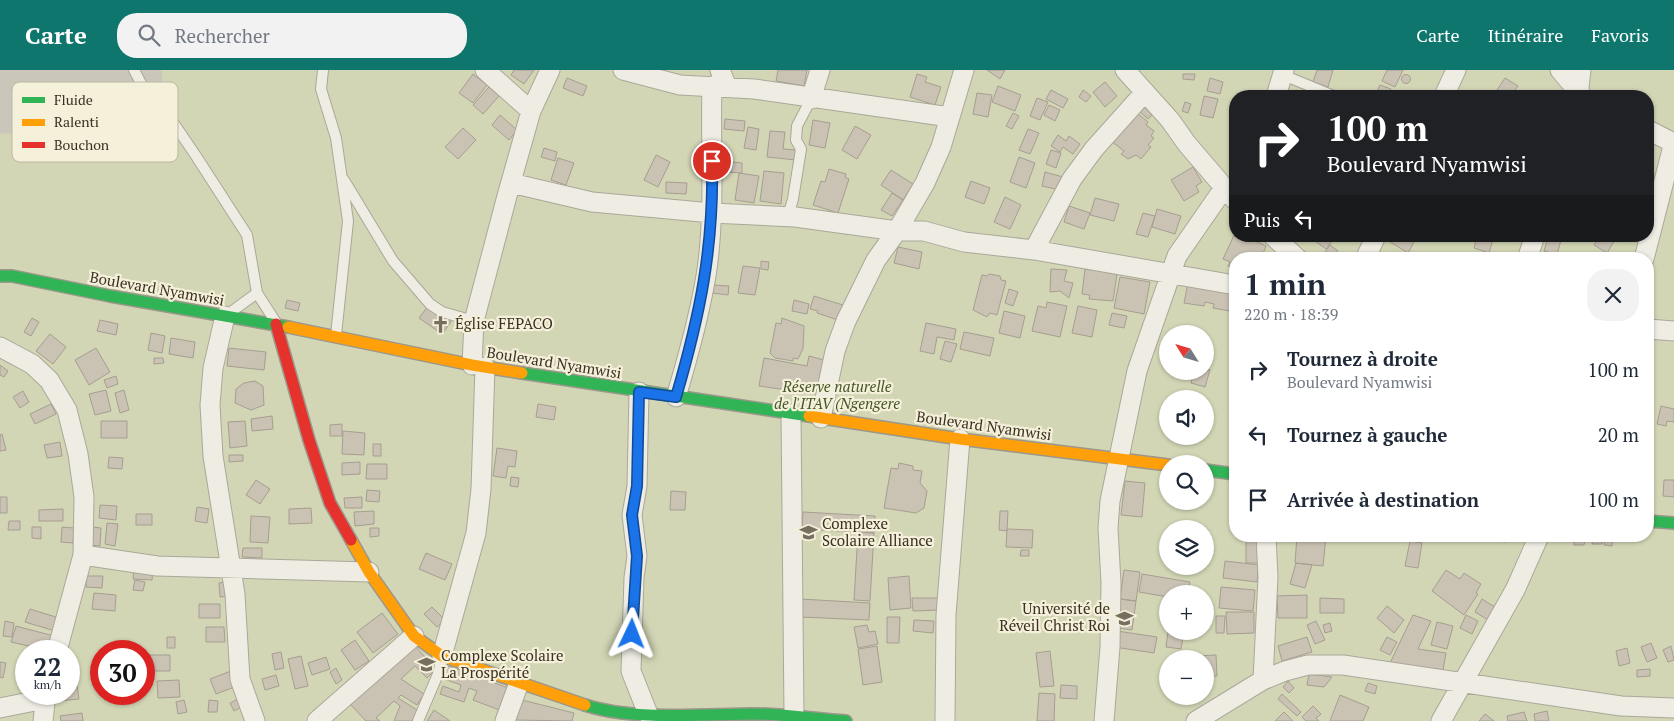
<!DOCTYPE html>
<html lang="fr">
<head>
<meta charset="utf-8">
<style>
	:root { --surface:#fff; --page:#f2f2f3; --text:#1f2937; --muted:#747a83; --accent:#0f766e }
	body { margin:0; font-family:"PT Serif",serif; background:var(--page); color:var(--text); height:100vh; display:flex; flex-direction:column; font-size:19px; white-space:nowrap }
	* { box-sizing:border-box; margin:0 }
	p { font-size:16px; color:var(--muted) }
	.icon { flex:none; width:28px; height:28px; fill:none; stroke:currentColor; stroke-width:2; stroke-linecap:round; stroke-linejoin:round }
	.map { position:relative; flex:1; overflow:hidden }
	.sheet { position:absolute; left:1229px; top:182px; width:425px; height:290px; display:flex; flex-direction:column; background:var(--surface); border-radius:20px; box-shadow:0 1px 4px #0004 }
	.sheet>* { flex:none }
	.hud { position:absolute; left:1229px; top:20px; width:425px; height:152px; border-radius:20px; box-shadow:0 1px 4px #0004; background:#202124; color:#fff; overflow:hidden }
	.needle { width:32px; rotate:307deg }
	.controls { position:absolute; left:1159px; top:255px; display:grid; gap:10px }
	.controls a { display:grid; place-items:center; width:55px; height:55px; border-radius:50%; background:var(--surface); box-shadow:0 1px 4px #0004; font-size:25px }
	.speed { position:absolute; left:15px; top:570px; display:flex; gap:10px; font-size:25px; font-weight:700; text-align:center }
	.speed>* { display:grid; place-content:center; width:65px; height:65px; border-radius:50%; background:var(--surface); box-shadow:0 1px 4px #0004; line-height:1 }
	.speed small { font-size:12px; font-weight:400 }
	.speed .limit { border:8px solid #d22; background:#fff; color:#111 }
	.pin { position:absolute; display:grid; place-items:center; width:42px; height:42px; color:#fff; margin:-21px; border:2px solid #fff; border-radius:50%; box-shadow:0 1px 5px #0007 }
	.me { position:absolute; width:55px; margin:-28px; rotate:2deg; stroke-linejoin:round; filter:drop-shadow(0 0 4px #0008) }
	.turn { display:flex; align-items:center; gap:18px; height:105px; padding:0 15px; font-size:22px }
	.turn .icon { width:65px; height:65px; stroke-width:2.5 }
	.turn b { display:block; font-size:35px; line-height:42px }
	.then { display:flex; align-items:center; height:48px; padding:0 15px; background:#0003; gap:10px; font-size:19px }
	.round { display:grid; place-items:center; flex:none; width:52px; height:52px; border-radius:20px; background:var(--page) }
	.headline { display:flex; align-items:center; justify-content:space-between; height:85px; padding:0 15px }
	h1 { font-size:30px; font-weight:700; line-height:38px }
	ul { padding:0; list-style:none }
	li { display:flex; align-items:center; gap:15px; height:65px; padding:0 15px }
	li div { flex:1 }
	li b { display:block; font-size:19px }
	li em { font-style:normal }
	header { display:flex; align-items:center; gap:30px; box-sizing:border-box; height:70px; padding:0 25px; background:var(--accent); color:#fff }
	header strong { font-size:24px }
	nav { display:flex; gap:28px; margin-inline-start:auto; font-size:18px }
	.search { width:350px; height:45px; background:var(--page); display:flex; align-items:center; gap:12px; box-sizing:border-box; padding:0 18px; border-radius:20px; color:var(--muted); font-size:19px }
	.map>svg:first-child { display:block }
</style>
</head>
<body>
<header>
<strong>Carte</strong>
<div class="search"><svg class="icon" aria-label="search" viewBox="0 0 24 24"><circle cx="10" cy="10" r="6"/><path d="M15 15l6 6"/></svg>Rechercher</div>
<nav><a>Carte</a><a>Itinéraire</a><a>Favoris</a></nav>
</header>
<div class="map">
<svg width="1674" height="651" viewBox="0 0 1674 651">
	<rect width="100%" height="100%" fill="#e5e2d2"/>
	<!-- green -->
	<path fill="#d2d6b5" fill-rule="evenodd" d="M0,0H1674V651H0ZM1235,26H1648V166H1235ZM1235,189H1648V466H1235ZM1168,264H1205V301H1168ZM1168,329H1205V366H1168ZM1168,394H1205V431H1168ZM1168,459H1205V496H1168ZM1168,524H1205V561H1168ZM26,581H69V624H26ZM101,581H144V624H101ZM1168,589H1205V626H1168Z"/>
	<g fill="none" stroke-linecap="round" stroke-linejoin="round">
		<!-- runway -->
		<path stroke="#cac6ba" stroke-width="109" d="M0,9L108,10"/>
	</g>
	<!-- building -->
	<path fill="#cac2b3" stroke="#a69e91" d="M514,0H534L524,14L511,5Z
		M778,0H807L804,16L776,11Z
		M987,0H1005L1000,9Z
		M1317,0H1333L1328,17L1313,12Z
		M1387,0H1403L1395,17L1382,11Z
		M473,4L487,15L473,33L459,23Z
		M917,4L927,7L925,12L941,17L935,35L910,27Z
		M1183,4H1195L1194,10L1183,9Z
		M1401.5 9a4.5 4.5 0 1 1 9 0a4.5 4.5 0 1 1-9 0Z
		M567,8L587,16L583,26L563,18Z
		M1210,8L1223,12L1220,24L1207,21Z
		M1505,8L1518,16L1511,26H1493Z
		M1105,12L1117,26L1105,37L1093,22Z
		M1380,15L1391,19L1388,26H1375Z
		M998,16L1021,25L1015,41L992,32Z
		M489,17L499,26L483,44L473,35Z
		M1051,20L1068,29L1063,38L1046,29Z
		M1083,20L1091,26L1086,32L1079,27Z
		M977,23L992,25L988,47L973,44Z
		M1204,26L1218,29L1213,48L1200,45Z
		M1037,28L1048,32L1040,50L1030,46Z
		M1185,32L1191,34L1188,43L1182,41Z
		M1049,35L1060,40L1055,51L1044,45Z
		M1144,36L1152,45L1148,49L1139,41Z
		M1013,43L1019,46L1012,59L1006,56Z
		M1137,43L1148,52L1146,55L1154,61L1151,66L1154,68L1148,75L1151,77L1141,89L1136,85L1128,89L1121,84L1124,81L1111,71Z
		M500,45L517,60L509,70L492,55Z
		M725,49L745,51L744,61L724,59Z
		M813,50L830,53L825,78L809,75Z
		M855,56L871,65L857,89L842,80Z
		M748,57L759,59L756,80L744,78Z
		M463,58L476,70L458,89L445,77Z
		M1028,59L1039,63L1030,84L1019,80Z
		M770,61L785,62L783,79L797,80L796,90L767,87Z
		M1058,65L1066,71L1069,66L1080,74L1073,84L1063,77L1060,82L1051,76Z
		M544,78L557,82L555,91L541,87Z
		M1051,80L1061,83L1056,98L1046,94Z
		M656,85L670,92L658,117L644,110Z
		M1019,87L1035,93L1026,118L1010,112Z
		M558,88L574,93L566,115L551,110Z
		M725,91L742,93V103L725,102Z
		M1193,97L1202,112L1196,116L1199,122L1184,131L1171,110Z
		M829,99L846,104L845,107L849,109L838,143L813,135L821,111L825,112Z
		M891,100L913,114L903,130L881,115Z
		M764,101L784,103L781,134L760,131Z
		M1648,101L1654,104L1651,111L1648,109Z
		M1045,102L1063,107L1060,120L1042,116Z
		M739,103L759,106L754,133L735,130Z
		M971,111L990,118L984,134L965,127Z
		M666,112L687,113L686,124L666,123Z
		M892,123L903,130L892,146L881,140Z
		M1005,127L1021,135L1010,159L994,152Z
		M1095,128L1119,134L1114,151L1090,145Z
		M1069,136L1090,143L1084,159L1064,152Z
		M1157,139L1181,146L1175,164L1152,157Z
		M1143,143L1155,146L1148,167L1136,164Z
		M1235,163V166H1244L1266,176L1261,189H1235V204L1232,202L1234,199L1228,196L1230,192L1223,189Z
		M1319,166H1326L1332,171L1326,179L1315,171Z
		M1389,166H1413L1416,168L1408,183L1387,170Z
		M1477,166H1494L1489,183L1474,178Z
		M1576,166H1587L1586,171H1576Z
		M1599,166L1616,168L1607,183L1594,175Z
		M1548,167L1561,170L1557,185L1544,181Z
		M1330,175L1338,181L1332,189H1323L1322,187Z
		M898,177L922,182L919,199L894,193Z
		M761,191L769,192L768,200L761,199Z
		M743,196L760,198L755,225L738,223Z
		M1090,197L1109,200V203L1117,204L1113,231L1089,229L1090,225L1082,224L1085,199L1090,200Z
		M1051,199L1067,200L1064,211L1073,213L1069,228L1060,221L1050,222Z
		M989,204L1000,206L1001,210L1006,211L997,245L990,243L987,247L973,240L982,205L987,206Z
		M1120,207L1150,212L1144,244L1114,238Z
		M1188,213L1234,221L1230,241L1213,238L1214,234L1205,232L1204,236L1184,233Z
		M713,215L729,216L728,225L712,223Z
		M1009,219L1018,222L1013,236L1005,233Z
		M814,226L843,235L838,250L817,243L818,241L810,239Z
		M287,230L300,233L298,241L285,238Z
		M794,230L809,234L807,244L792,241Z
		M1047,232L1067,236L1060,267L1032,261L1038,236L1046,238Z
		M428,236L451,252L442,264L419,248Z
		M1078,236L1097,240L1092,267L1072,263Z
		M1004,241L1025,246L1020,268L999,263Z
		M1112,243L1127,246L1124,258L1109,255Z
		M32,248L39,252L31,266L24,262Z
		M782,248L804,256L803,279L798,289L793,288V291L775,288L770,283L776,253L781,254Z
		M100,250L118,254L116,265L97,261Z
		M926,253L956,259L954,270L937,267L934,284L920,281Z
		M964,262L994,268L990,286L960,279Z
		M151,263L165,266L162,283L148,280Z
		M50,264L66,277L53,294L36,281Z
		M171,268L195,272L193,288L169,284Z
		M945,271L957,274L951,292L940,289Z
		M96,278L110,302L89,315L75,290Z
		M229,278L266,282L264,300L227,296Z
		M809,286L824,290L818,321L814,324L759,316L764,288L807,296Z
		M154,288H163L164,293L154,294Z
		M0,295L8,301L4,307L0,305Z
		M1205,299L1210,300L1205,317L1191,313L1194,301H1205Z
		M116,306L118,314L107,318L104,310Z
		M255,311L263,316L264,335L251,340L235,333L236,319L244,313Z
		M106,320L111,341L95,345L89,324Z
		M124,320L129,340L120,343L115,323Z
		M23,321L29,332L20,338L13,327Z
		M51,334L56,344L35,354L30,344Z
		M538,334L556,337L554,350L536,347Z
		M1661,336L1674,339V352L1667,351L1666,356L1657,354Z
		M272,346L273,359L252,361L251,349Z
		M101,351H127V368H101Z
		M245,351L247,376L230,378L228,352Z
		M342,354V366H330V355Z
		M343,361L365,363L364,385L342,384Z
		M2,364L6,380L0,381V365Z
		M60,372L62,386L47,388L44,375Z
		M373,374H381V386H373Z
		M497,378L517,381L515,397L508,396L506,408L493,406Z
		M229,385H243V391L229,392Z
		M109,387L123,388L122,399L108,398Z
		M360,392V404L342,405V393Z
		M899,393L913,396V400L922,401L920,413L927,421L924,438L916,443L884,438L891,398L898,399Z
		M367,394H387V409H366Z
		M511,407L519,408L518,417L510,416Z
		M256,410L270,419L260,434L246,425Z
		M1664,410H1674V427L1663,426Z
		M1125,411L1145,413L1142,447L1121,445Z
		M367,420L380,421L379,432L366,431Z
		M671,421L686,422L685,440H670Z
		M0,427H7V443H0Z
		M362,427V438H345L344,428Z
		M100,435L117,436L116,450L99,448Z
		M197,437L209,439L207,453L195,451Z
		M311,438L312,453L289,454V439Z
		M63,439V451H39V440Z
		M374,441V454L355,456L354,442Z
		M1000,441H1008L1007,461L999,460Z
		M803,442L875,446L874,463L802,459Z
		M136,444H152V455H136Z
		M251,446L270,447L268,473L250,472Z
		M9,451H20V460H8Z
		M107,453L118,454L115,476L105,474Z
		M32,457H41V469L32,468Z
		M62,457L74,458L73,473L61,472Z
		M93,457L101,458L100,476L91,475Z
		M370,458H379V466L370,467Z
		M1007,459L1033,460L1032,478L1006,477Z
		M858,462L874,463L870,531L854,530Z
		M1297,466H1326L1323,496L1295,493Z
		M1472,466H1507L1506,472Z
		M1593,468H1602V474H1592Z
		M1605,468L1613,469L1612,476L1604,475Z
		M1574,469H1585L1584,475H1574Z
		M1246,471H1259L1258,493H1246Z
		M1410,471L1422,473L1418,498L1405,496Z
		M243,478H262V488L242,487Z
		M1021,480H1029V486H1020Z
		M426,483L452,494L445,510L419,499Z
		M1225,491L1259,495L1257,512L1223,508Z
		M1296,493L1312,495L1305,518L1290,514Z
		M134,496L153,497L152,510L133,509Z
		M1124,500L1140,502L1136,531L1120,529Z
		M1446,500L1460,509L1464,503L1481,514L1476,523L1478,524L1464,545L1432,521Z
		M1142,504L1190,512L1188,524H1168V527L1139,522Z
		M86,506H103L102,518L86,517Z
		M909,506L911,538L890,540L888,508Z
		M135,510L145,512L143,521L133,520Z
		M229,511L230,526L220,527L219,513Z
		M1221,517L1255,520L1253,541L1219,538Z
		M94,523L116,525L115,541L92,539Z
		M1307,525V548H1278L1277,526Z
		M912,528H940V540L913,541Z
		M1320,528L1344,529V543H1320Z
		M800,529L870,533L869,550L800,547Z
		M1120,529L1136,531L1132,560L1117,558Z
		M1482,529L1495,537L1488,550L1475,542Z
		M199,534H220V548H199Z
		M1387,536L1404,550L1394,563L1377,548Z
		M432,537L445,550L437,557L424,544Z
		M30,539L59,548L55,561L25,552Z
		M1226,542H1254V563L1227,564Z
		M382,543L398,564L373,583L357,562Z
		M1413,545L1431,551L1418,579L1446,583L1443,600L1390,593Z
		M1466,545L1478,551L1472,564L1460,558Z
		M1216,546H1225L1224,563H1216Z
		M887,547H900L899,573H887Z
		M914,550L934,551L933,563L913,561Z
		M5,551L14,553L12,567L3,566Z
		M1316,551L1325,570L1315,574L1307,555Z
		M1437,552L1453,556L1447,579L1431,575Z
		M1330,553L1332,561L1325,563L1323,555Z
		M867,555L869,562L875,561L878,574L858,578L854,557Z
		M16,556L54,566L50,581L11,572Z
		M206,557H224L225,572H206Z
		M1117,561L1157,567L1154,583L1114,577Z
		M1168,561H1184L1181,579L1166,577Z
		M167,567H175V578H167Z
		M1307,567L1312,582L1282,591L1278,576Z
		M1387,567L1397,572L1390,585L1380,580Z
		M355,570L369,591L355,600L341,580Z
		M1651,573L1657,588L1647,592L1641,577Z
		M414,575L436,599L427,608L415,596L401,609L424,624L417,635L401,625L398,628L417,640L413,651H394L400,636L394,631L376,648L380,651H366L350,634Z
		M877,576L882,612L863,615L858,579Z
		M1671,576L1674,590L1668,592L1663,580Z
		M1627,578L1630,593L1619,596L1616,581Z
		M1050,581L1054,616L1040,617L1036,583Z
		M281,582L284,598L275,600L272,584Z
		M150,585H170V601H150Z
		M1216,585L1217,606L1205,607V589H1175V587Z
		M301,586L308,616L295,619L288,589Z
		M326,587L330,599L312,605L308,593Z
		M0,592L6,593L3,608L0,607Z
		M21,594L26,595V612L18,610Z
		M446,595L511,619L502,641L473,630L477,621L469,618L464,632L440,624L443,616L459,622L461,615L441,608Z
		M336,598L342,610L336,614L330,602Z
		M1650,599V606L1637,607V600Z
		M231,601L237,616L216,624L210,609Z
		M1309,604L1332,607L1324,617L1307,615Z
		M276,605L279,616L265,620L262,609Z
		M179,610L180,627L158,628L157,611Z
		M1288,611L1294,618L1289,623L1283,617Z
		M1368,613L1377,616L1375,624L1365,621Z
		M77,615L79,629L59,631L58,624H69V616Z
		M1061,615L1077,616V629L1060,628Z
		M1039,623L1055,624L1054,651H1037Z
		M1282,624L1301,642L1297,646L1278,629Z
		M1340,625L1369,637L1363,651H1330Z
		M238,629L242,637L234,641L230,633Z
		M184,630L187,642L178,644L176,632Z
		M209,630L218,631L217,642H208Z
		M522,630L574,643L572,651L516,650Z
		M1313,636L1321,644L1316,648L1319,651H1306L1302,647Z
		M434,640L450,651H427Z
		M1547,641L1549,651H1535L1534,644Z
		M1284,642L1293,651H1275Z
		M1524,642L1527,651H1508L1507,646Z
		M82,643L83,651H61L60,646Z
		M1485,644L1494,651H1479Z"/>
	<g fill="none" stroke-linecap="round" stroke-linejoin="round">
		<defs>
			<path id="lane" d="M134,0L144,19L160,33L196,86L247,165L257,223L231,242
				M323,0L321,19L336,68L348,151L336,265
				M1283,5L1334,26
				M344,110L393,191L430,234L442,242L474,251
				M788,146L793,129L801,79L796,70L797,56L811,29
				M257,223L275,251
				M418,651L438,604L442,586"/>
			<path id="street" d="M485,0L531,41
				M623,0L680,15L754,19L950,47
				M720,0L727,17
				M1125,0L1170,50L1187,74L1235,130
				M1560,0L1582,26
				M1276,26L1284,0
				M1444,26L1456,0
				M1578,26L1581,0
				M811,29L820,0
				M1648,60L1674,73
				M511,113L592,132L712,143L795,147L897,161H924L964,172L1034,180L1235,215
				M1273,166L1298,189
				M1034,180L1072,109L1094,79L1145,22
				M1365,189L1376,166
				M1527,189L1535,166
				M1644,189L1674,72
				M225,246L213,298L210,335L213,386L235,524L240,609L255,651
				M1648,259L1674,261
				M0,277L32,294L49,310L67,340L78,384L84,427L83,485L57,581
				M472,295L474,251L507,126L531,41L550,0
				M639,322L637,416L632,445L637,486L634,508L631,601L648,644
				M676,327C688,287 699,247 706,206C716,143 710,79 712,16
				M791,344L794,645
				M821,348L835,281L846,251L876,190L897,161L925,113L941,77L964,0
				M83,485L157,496L369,502
				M442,586L476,463L481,419L485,297
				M1263,610L1268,507L1266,466
				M0,638L45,629
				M43,651L46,624
				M317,651L414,566
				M505,651L519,613
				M945,651L946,545L960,369
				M1104,651L1110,577L1111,513L1108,458L1110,431L1137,301L1177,186L1224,118
				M1196,651L1263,610L1285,601L1308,595H1343L1621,636L1674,638
				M1441,651L1515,520L1539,466"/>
			<path id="fast" d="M0,206H12L110,226L288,257
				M522,303L809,346
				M1205,400L1235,404
				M1648,451L1674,453
				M585,635C633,651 704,644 755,644C785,644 816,649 846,651"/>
			<path id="slow" d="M288,257L472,295L522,303
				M809,346L960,369L1168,395
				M351,470L369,502L414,566L442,586L585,635"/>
			<path id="jam" d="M276,254L309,370L330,433L351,470"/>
		</defs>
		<!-- lane casing -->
		<use href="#lane" stroke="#aba79a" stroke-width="12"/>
		<!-- street casing -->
		<use href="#street" stroke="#aba79a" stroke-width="21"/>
		<!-- fast casing -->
		<use href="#fast" stroke="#9b978a" stroke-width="14"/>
		<!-- slow casing -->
		<use href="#slow" stroke="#9b978a" stroke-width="14"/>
		<!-- jam casing -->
		<use href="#jam" stroke="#9b978a" stroke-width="14"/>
		<!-- lane -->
		<use href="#lane" stroke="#eeece3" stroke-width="10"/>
		<!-- street -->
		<use href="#street" stroke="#eeece3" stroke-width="19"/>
		<!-- fast -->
		<use href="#fast" stroke="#30b455" stroke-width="11"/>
		<!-- slow -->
		<use href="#slow" stroke="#ff9f0a" stroke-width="11"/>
		<!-- jam -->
		<use href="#jam" stroke="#e5322d" stroke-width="11"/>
	</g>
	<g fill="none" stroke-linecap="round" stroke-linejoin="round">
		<defs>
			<path id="route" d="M632,564L637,486L632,445L637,416L639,322L676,327C700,245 714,177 712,91"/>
		</defs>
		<!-- route casing -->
		<use href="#route" stroke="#114b97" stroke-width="12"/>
		<!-- route -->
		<use href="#route" stroke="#1a73e8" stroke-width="9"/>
	</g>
	<!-- icons -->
	<defs>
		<symbol id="church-bare" viewBox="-9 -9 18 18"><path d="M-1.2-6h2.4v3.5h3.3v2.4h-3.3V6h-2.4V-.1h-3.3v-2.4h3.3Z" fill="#766f60" stroke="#f5f0da" stroke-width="2.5" paint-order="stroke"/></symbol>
		<symbol id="school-bare" viewBox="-9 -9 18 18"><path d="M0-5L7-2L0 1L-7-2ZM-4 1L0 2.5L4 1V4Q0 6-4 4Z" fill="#766f60" stroke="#f5f0da" stroke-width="2.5" paint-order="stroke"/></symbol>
		<symbol id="university-bare" viewBox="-9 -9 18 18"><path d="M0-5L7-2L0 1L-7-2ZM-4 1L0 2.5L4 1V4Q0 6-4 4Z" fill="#766f60" stroke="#f5f0da" stroke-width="2.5" paint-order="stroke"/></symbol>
	</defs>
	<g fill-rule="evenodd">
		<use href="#church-bare" x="428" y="242" width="25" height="25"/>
		<use href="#school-bare" x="796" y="450" width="25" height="25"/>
		<use href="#university-bare" x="1112" y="536" width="25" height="25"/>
		<use href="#school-bare" x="414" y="582" width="25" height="25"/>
	</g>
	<g text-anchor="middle" stroke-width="4.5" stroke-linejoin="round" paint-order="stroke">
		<!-- street labels -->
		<g font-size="15" fill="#3b3122" stroke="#f5f0da">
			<text transform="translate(157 219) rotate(10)" y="5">Boulevard Nyamwisi</text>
			<text transform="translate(554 293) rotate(9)" y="5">Boulevard Nyamwisi</text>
			<text transform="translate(984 356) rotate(8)" y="5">Boulevard Nyamwisi</text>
		</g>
		<!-- poi labels -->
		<g font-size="15" fill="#3b3122" stroke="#f5f0da" text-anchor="start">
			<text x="455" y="259">Église FEPACO</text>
			<text x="822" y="459">Complexe<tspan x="822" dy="17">Scolaire Alliance</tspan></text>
			<text x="1110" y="544" text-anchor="end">Université de<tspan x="1110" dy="17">Réveil Christ Roi</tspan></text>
			<text x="441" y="591">Complexe Scolaire<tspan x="441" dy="17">La Prospérité</tspan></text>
		</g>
		<!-- park labels -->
		<g font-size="15" font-style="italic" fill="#465729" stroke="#f5f0da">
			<text x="837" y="322">Réserve naturelle<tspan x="837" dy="17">de l'ITAV (Ngengere</tspan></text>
		</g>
	</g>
	<!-- legend -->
	<rect x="12" y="12" width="166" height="80" rx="8" fill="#f5f0da" stroke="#bdb7a3" stroke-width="1"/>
	<rect x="22" y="27" width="23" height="6" fill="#30b455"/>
	<rect x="22" y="49" width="23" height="7" fill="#ff9f0a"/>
	<rect x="22" y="72" width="23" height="6" fill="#e5322d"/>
	<g font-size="14" fill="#3b3122">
		<text x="54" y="35">Fluide</text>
		<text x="54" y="57">Ralenti</text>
		<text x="54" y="80">Bouchon</text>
	</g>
</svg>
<div class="controls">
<a><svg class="needle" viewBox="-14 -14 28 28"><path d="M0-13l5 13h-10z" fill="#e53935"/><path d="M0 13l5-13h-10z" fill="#747a83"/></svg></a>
<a><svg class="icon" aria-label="sound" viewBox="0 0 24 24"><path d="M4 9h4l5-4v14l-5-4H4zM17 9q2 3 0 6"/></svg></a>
<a><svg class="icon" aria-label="search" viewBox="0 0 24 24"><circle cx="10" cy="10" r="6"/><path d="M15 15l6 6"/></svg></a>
<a><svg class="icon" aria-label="layers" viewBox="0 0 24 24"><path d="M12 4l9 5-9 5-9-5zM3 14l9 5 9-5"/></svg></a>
<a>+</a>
<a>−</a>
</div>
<div class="speed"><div>22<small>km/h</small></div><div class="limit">30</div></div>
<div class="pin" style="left:712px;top:91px;background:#d93025"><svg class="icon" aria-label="arrive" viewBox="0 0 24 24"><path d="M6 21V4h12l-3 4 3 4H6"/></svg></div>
<svg class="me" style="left:632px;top:564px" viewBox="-20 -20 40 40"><path d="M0-17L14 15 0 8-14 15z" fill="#1a73e8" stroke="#fff" stroke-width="4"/></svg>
<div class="hud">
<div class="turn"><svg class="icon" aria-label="right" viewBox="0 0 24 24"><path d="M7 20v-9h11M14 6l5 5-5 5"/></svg><div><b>100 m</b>Boulevard Nyamwisi</div></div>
<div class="then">Puis<svg class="icon" aria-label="left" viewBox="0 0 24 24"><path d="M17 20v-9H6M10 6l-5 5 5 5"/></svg></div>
</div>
<section class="sheet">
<div class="headline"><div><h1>1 min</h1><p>220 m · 18:39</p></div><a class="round"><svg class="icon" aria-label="close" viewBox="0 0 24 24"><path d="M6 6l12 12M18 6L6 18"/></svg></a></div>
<ul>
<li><svg class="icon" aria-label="right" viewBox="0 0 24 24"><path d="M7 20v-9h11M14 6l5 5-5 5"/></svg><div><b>Tournez à droite</b><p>Boulevard Nyamwisi</p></div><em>100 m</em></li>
<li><svg class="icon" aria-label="left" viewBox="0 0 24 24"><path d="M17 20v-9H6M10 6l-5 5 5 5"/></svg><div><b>Tournez à gauche</b></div><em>20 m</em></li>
<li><svg class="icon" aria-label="arrive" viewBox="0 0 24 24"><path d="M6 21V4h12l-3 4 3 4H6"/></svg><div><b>Arrivée à destination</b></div><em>100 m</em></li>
</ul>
</section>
</div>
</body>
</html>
